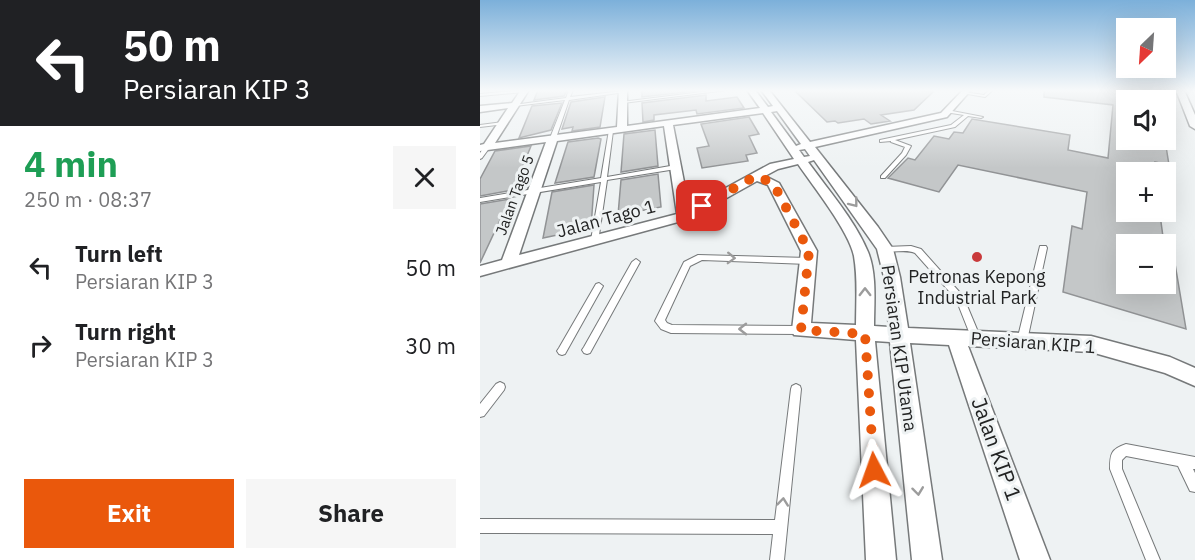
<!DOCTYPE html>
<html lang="en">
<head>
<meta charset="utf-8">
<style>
	:root { --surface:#fff; --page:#f6f6f6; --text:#202124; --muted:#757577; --accent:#ea580c }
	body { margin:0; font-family:"IBM Plex Sans",sans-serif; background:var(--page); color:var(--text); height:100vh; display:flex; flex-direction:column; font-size:22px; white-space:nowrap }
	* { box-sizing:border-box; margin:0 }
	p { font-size:20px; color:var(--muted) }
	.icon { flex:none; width:33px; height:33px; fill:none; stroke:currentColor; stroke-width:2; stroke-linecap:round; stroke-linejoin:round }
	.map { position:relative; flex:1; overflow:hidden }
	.drawer { display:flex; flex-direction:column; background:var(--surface); width:480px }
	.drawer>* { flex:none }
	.top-card { background:#202124; color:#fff; overflow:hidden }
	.needle { width:39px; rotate:205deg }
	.tools { position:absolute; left:636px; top:18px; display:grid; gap:12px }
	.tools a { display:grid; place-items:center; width:60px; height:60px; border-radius:0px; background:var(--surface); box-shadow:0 6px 24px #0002; font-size:30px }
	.pin { position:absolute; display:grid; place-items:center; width:51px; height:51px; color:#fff; margin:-26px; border-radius:12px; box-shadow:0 3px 9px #0006 }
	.me { position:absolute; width:66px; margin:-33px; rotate:356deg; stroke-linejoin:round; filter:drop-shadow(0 0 4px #0008) }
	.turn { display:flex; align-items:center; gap:21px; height:126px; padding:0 24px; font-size:27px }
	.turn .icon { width:78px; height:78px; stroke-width:2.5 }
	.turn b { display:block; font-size:42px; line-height:51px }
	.round { display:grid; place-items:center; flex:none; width:63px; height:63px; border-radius:0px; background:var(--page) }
	.head { display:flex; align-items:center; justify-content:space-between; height:102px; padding:0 24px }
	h1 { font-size:36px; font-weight:700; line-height:45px; color:#1e9e55 }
	.action { display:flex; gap:12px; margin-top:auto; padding:12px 24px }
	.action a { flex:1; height:69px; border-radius:0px; background:var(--accent); color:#fff; font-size:24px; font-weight:700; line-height:69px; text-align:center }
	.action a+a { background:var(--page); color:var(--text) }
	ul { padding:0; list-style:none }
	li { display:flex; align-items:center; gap:18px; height:78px; padding:0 24px }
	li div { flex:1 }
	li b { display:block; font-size:22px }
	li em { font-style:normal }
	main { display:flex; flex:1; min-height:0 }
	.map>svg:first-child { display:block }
</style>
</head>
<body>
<main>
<section class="drawer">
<div class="top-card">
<div class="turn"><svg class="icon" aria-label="left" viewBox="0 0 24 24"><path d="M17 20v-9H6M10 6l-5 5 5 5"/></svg><div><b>50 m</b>Persiaran KIP 3</div></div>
</div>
<div class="head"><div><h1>4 min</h1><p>250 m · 08:37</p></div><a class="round"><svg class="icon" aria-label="close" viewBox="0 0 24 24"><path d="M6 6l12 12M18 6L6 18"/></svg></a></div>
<ul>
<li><svg class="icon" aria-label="left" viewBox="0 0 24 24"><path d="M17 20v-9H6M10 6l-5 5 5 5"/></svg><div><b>Turn left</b><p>Persiaran KIP 3</p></div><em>50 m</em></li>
<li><svg class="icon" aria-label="right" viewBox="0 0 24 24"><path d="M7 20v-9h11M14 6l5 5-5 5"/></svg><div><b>Turn right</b><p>Persiaran KIP 3</p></div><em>30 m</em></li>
</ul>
<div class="action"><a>Exit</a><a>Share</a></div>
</section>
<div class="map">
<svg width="715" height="560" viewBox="0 0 715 560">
	<rect width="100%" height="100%" fill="#eef2f3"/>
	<!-- building -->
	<path fill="#c4c7c8" stroke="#919395" stroke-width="1.5" d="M58,90H87L84,96L54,100Z
		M162,90H223L162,97Z
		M314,90H437L453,92L434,110L401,115L410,121L391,124L384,119L358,123L355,121L347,122Z
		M564,90H646V140H685L689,165L675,162L676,172H646V212H665L680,215L684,244H646V284H686V246H692L706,329L583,292L592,226L602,229L607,192L478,165L459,192L408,178L428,158L435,160L454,136L469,139L474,132L483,133L492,119L590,135L588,150L628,158L633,105L564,97Z
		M226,95V101L257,97L264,108L217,114L216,110L174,115V120L163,122L162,103Z
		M125,97L120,127L92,131L93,127L82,129L91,102Z
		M82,103L71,130L39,138L52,106Z
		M269,117L279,134L269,136L277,153L266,155L268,161L222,168L217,148L229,146L221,124Z
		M175,130L178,166L141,172L144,134Z
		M118,138L121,139L114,177L75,183L88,142Z
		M51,146L33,190L0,196V179L15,151Z
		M178,174L181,207L138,215L141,180Z
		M114,185L111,228L63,238L72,192Z
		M30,199L29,201L0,263V204Z"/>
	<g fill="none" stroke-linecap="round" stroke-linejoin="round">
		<defs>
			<path id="service" d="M45,90L44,92L0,96V94Z
				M89,90H93L90,97L143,91L145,92L89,100L76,138L73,140L70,138L85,100L35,106L33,105L86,98Z
				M238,90H247L143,103L141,102Z
				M509,90H513L505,97L482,93L484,92L504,95Z
				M467,110L503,117L501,118L488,116L475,127L415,140L431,146L426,155L405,178H401V176L422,153L425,147L411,142V141L400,142V140L471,125L484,115L465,112V111Z
				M23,122L25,123V124L0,127V125Z
				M129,130L133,131L127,177L196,165L199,167L196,169L127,180L118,242H115L111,240L121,182L0,202V198L121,178Z
				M5,146L10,147L2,158L0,159V153Z
				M431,246L441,249L483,296L501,339L499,342L496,343L493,342L476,299L435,253C424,248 411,255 401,249L405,247Z
				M560,246H566L567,248L547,341L545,344L542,345L539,344L537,341Z
				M218,255L328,258L332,261L328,264L222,260L210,266L185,320L187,323L192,325L321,326L324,327L326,330L324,333L321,334L191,333L181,329L175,321L204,262Z
				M156,259L160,262L110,353L107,354L104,353L102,350L104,347L152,262Z
				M119,283L123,286L85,354L82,355L79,354L77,351L79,348L116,284Z
				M20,382L24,384L25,387L24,390L4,416L0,417V404L16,384Z
				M316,384L320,386L321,389L304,560H290L293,534L0,533V519L295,520L311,389L312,386Z
				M646,444L715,457V469H713L715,473V492L710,491L698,466L646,456L642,460V469L680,560H666L630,469C630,454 631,449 646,444Z"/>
			<path id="minor" d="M41,90H49L15,143L137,127L139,90H147V126L280,108L267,90H275L288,107L293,106L281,90H289L330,142L461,113L483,90H491L467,117L335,147L398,227L413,249L420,277L428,328L611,336L690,357L715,368V386L685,373L611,352L488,346L570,560H540L469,345L430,343L462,560H432L410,342L395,341L416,560H386L376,340L314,335L312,330L321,251L288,185L277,181L209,219L0,276V266L22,260L66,142L0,151V145L4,144L28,108L0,112V106L32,103ZM297,111L321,144L316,146L291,112ZM283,113L314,159L290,164L209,208L193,125ZM184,126L197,214L39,255L77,141ZM325,149L330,156L324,157L319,150ZM334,160L397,249L404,277L409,327L394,326C394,303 397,274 388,252C374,219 349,191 328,162ZM318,164C333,186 369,231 374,256C378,279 376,302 376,325L331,323L337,251L299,183L285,176L298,169Z
				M696,90H704L715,115V129L710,126Z"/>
		</defs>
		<!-- service casing -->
		<use href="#service" stroke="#76797a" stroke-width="2"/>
		<!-- minor casing -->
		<use href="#minor" stroke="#76797a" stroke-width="3"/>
		<!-- service -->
		<use href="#service" fill="#fff" fill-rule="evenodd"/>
		<!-- minor -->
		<use href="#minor" fill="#fff" fill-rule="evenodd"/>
	</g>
	<!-- one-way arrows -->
	<defs><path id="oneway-chevron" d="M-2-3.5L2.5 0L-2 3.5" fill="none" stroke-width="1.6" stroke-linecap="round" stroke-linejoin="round" transform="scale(1.5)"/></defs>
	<g stroke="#9c9c9c">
		<use href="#oneway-chevron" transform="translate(374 203) rotate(52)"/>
		<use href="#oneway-chevron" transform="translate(251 258) rotate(2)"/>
		<use href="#oneway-chevron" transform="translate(385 292) rotate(-90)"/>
		<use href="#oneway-chevron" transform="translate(263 329) rotate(-180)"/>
		<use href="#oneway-chevron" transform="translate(438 491) rotate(83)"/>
		<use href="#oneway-chevron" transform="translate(303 502) rotate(-84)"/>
	</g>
	<!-- sky -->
	<linearGradient id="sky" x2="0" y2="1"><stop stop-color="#7cb0da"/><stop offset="0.54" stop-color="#f7f9fa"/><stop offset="1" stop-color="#f7f9fa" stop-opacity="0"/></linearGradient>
	<rect width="715" height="168" fill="url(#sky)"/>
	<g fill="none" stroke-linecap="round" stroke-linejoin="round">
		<!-- route -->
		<path stroke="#ea580c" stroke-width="10" stroke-dasharray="0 18" d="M222,206L276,176L293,183L329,251L321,330L385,334L394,470"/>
	</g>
	<!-- markers -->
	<circle fill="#c93a3b" stroke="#eef2f3" stroke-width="2" cx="497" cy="257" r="6"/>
	<g text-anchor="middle" stroke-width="6" stroke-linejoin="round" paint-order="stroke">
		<!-- far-street labels -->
		<g font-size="15" fill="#222323" stroke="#eef2f3">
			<text transform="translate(35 195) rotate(-70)" y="5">Jalan Tago 5</text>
		</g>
		<!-- street labels -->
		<g font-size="18" fill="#222323" stroke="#eef2f3">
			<text transform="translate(126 219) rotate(-15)" y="6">Jalan Tago 1</text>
			<text transform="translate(553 343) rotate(4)" y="6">Persiaran KIP 1</text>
			<text transform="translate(419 348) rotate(82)" y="6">Persiaran KIP Utama</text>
		</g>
		<!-- poi labels -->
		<g font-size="18" fill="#222323" stroke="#eef2f3">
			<text x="497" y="283">Petronas Kepong<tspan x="497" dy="21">Industrial Park</tspan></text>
		</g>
		<!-- near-street labels -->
		<g font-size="21" fill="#222323" stroke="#eef2f3">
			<text transform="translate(516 449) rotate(70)" y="7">Jalan KIP 1</text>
		</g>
	</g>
</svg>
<div class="tools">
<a><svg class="needle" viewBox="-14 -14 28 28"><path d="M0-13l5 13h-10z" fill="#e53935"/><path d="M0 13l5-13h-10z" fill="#757577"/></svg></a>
<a><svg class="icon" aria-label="sound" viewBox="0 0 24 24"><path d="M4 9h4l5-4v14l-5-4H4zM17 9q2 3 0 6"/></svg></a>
<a>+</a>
<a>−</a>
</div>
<div class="pin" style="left:222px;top:206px;background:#d93025"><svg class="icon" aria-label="arrive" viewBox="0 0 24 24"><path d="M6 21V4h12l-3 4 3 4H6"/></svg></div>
<svg class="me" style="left:394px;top:470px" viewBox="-20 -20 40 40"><path d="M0-17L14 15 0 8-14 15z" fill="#ea580c" stroke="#fff" stroke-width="4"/></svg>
</div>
</main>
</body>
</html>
